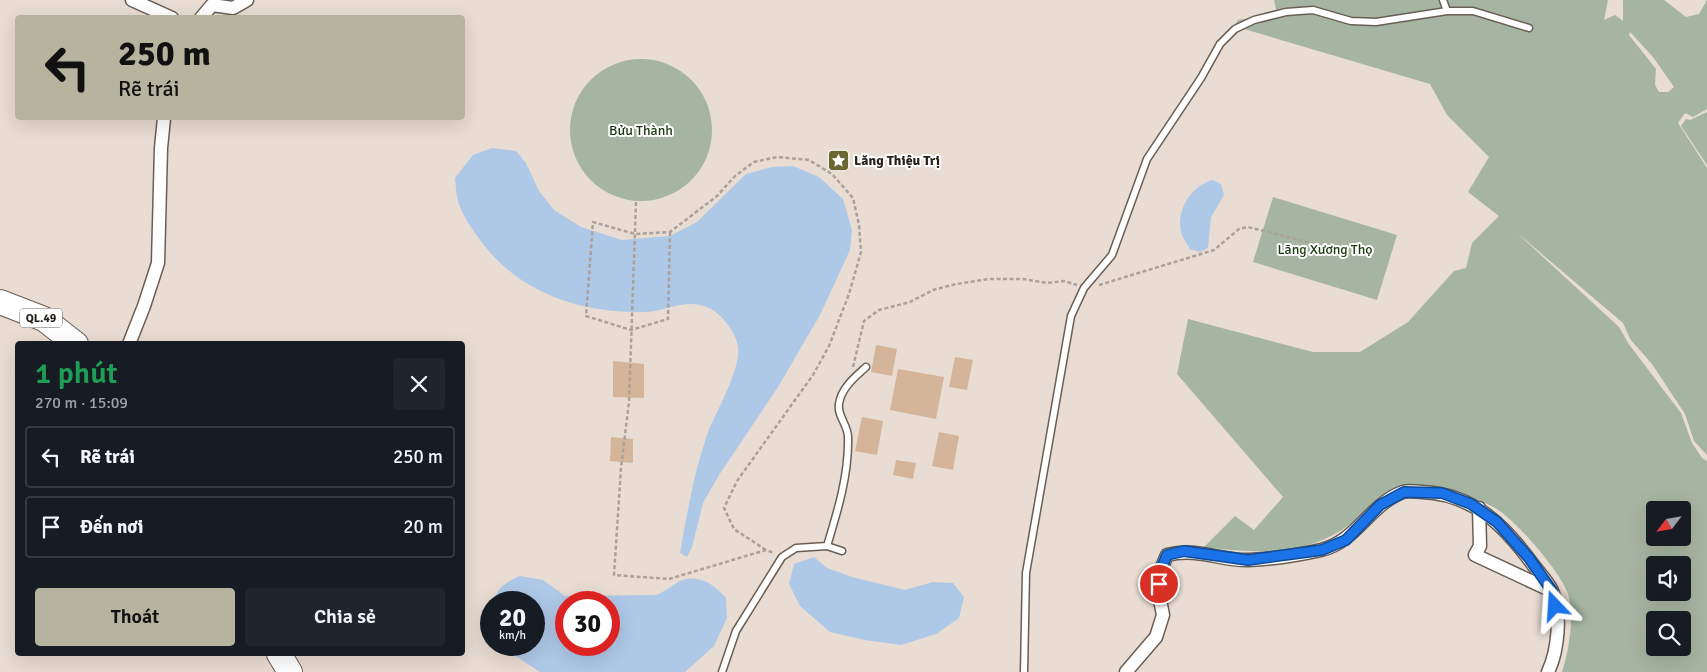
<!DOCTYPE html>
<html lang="vi">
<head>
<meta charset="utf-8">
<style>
	:root { --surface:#171b24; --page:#20242c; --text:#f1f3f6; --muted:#9ea1a6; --line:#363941; --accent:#b6b49f }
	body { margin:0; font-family:Signika,sans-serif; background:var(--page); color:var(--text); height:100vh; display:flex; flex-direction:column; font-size:19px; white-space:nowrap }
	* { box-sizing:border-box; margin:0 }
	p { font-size:16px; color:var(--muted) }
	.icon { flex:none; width:28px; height:28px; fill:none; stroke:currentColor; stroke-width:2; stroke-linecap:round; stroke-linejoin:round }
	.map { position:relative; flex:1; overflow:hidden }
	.side { position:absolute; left:15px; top:341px; width:450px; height:315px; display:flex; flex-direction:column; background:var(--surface); border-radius:5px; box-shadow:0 5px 20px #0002 }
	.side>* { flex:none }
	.banner { position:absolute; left:15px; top:15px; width:450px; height:105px; border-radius:5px; box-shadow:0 5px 20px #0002; background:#b6b49f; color:#111; overflow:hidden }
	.needle { width:32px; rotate:239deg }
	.fabs { position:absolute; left:1646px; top:501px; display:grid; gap:10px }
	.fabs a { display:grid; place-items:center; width:45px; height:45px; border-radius:5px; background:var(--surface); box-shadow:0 5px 20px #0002; font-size:25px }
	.speed { position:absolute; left:480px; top:591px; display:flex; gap:10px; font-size:25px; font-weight:700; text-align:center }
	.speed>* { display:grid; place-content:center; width:65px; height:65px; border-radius:50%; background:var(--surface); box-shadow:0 5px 20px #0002; line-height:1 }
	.speed small { font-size:12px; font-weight:400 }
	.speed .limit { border:8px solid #d22; background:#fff; color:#111 }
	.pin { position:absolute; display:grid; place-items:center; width:42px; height:42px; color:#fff; margin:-21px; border:2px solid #fff; border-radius:50%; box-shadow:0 1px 5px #0007 }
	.me { position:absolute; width:55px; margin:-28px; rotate:340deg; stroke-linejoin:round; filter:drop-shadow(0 0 4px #0008) }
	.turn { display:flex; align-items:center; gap:18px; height:105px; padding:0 20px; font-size:22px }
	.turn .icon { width:65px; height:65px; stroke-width:2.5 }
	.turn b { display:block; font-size:35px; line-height:42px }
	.round { display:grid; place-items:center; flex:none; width:52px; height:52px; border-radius:5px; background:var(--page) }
	.headline { display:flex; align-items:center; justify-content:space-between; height:85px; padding:0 20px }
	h1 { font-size:30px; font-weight:600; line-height:38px; color:#1e9e55 }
	.button { display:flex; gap:10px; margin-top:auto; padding:10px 20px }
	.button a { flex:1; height:58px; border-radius:5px; background:var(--accent); color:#111; font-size:20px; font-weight:600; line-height:58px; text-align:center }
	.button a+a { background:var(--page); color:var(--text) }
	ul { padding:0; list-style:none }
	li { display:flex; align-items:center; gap:15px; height:62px; margin:0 10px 8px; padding:0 10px; border:2px solid var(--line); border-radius:5px }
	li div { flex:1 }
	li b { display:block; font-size:19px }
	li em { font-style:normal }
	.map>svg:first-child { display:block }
</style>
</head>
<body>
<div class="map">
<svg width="1707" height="672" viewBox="0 0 1707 672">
	<rect width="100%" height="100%" fill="#e9dcd2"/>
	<!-- green -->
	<path fill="#a6b5a1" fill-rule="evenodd" d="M1274,0H1608L1604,20L1615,15L1623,21V0H1664L1686,17L1699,14L1707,0V109L1693,117L1685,113L1678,123L1707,168V455L1694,441L1685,414L1652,364L1630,339L1623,323L1516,232L1619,327L1628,343L1681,413L1692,443L1702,458L1707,461V672H1562C1569,650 1574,620 1569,597C1564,575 1515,519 1495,508C1476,497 1439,485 1416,486C1374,489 1370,513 1340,531C1300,556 1249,553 1204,547L1235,516L1254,530L1283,497L1177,374L1188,319L1313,352H1360L1408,322L1454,271L1466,268L1472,243L1499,216L1468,192L1489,157L1447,115L1430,84L1234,26L1238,20L1277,14ZM1630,32L1653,57L1674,87L1668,92H1659L1655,85L1656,69L1629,35ZM1655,510H1682V538H1655ZM1655,565H1682V592H1655ZM1655,620H1682V648H1655Z
		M570 130a71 71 0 1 1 142 0a71 71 0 1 1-142 0Z
		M1707,112V165L1681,126L1686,119L1690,120Z
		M1273,197L1397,235L1377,300L1253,262Z"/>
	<!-- water -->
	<path fill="#aec8e7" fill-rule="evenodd" d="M492,148L516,151L526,163L539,191L554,210L581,227L622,240L670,236L697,222L746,174L772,167L793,166L819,177L843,199L852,230L850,250L820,315L778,387L719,475L703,503L692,547L687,557L680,553C687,513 694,473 707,435C716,411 741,371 738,346C736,333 722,314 709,308C686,297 666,312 643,312C579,313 519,293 480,240C473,230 463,217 459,204C456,197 456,186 455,178L473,155Z
		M1213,180L1221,184L1224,195L1211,217L1208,248L1200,252L1190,249C1188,245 1184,240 1182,235C1174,213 1191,185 1213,180Z
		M814,557L827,568L852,577L905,590L933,582L953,583L964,597L959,618L936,634L901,645L865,640L830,632L800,606L789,584L794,564Z
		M520,576L543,580L565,596L656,595C665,592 672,585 680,581C699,573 715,585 726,598L727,618L714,646L685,672H540L511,653L507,645H534V602H495C494,588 509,581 520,576ZM566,602H609V645H566Z"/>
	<!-- building -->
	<path fill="#d4b599" d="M876,345L897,349L892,376L871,372Z
		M955,357L973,360L967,390L949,387Z
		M613,361L644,364V398L613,397Z
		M898,369L944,377L936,419L890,410Z
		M862,417L883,421L877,455L855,451Z
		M939,432L959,436L953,470L932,466Z
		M611,437L633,439V463L610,461Z
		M896,460L916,463L913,479L893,475Z"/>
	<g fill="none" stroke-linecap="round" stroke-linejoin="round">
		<defs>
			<path id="lane" d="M1443,0L1447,11
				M827,546C838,510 849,474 848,437C848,425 837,416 839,404C841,388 855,377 866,367
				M722,672L736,631L782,557L796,548L827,546L842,551
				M1024,672L1026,573L1071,316L1084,288L1112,255L1147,159L1201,78L1220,44L1235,29L1254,20L1286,12L1313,10L1351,21L1376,22L1447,11H1473L1529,28"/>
			<path id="street" d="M132,0L172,18
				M201,18L212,5L233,8L247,0
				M129,344L144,306L158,263L161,148L164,118
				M1479,508L1480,546L1475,555L1552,591
				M1126,672L1156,637L1163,615L1159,595L1160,572L1167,555C1198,547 1220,561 1249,560C1272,559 1299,555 1321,550C1356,542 1370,504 1403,492C1409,490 1416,492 1422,492C1474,494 1505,526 1534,566C1540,574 1548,582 1552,591C1562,613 1558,651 1548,672"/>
			<path id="highway" d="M0,302L44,319L76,344
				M279,654L290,672"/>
		</defs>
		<!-- lane casing -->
		<use href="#lane" stroke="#695e55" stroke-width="9"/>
		<!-- street casing -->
		<use href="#street" stroke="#695e55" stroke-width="15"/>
		<!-- highway casing -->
		<use href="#highway" stroke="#695e55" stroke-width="26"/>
		<!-- path -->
		<path stroke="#aca199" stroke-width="2.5" stroke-dasharray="4 2.5" stroke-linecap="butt" d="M636,202L629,402L621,468L614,575L669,579L766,550L774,553
			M670,232L668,319L631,330L586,316L593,222L635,234L670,232L717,196L735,176L754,162L777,157L809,160L832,174L853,198L859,225L861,252L849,294L829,346L813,375L737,481L724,508L734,529L766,550
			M1099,285L1214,250L1239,229L1248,227L1307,242L1325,249
			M853,367L864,321L879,310L910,302L933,290L956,284L989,279H1023L1047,283L1064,281L1077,285"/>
		<!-- lane -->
		<use href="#lane" stroke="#fff" stroke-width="6"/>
		<!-- street -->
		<use href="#street" stroke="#fff" stroke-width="12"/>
		<!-- highway -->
		<use href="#highway" stroke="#fff" stroke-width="24"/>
	</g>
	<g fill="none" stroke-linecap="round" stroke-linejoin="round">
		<defs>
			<path id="route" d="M1159,584L1160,572L1167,555L1184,551L1248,560L1322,550L1346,540L1380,505L1404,492L1442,493L1471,504L1497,522L1529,558L1552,591L1555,606"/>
		</defs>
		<!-- route casing -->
		<use href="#route" stroke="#114b97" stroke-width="12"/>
		<!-- route -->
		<use href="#route" stroke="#1a73e8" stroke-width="9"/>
	</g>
	<!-- icons -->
	<defs>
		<symbol id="sight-square" viewBox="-11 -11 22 22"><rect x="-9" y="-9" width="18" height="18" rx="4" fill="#6d6734" stroke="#fff"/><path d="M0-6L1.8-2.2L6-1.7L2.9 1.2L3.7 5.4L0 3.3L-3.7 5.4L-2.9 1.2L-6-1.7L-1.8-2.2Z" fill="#fff"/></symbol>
	</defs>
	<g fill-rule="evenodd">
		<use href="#sight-square" x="826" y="148" width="25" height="25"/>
	</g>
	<g text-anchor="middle" stroke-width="4" stroke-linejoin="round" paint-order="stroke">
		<!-- shield labels -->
		<rect fill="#fff" stroke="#66625f" stroke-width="1" x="20" y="308.5" width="42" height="19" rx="4"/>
		<g font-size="12" font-weight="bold" fill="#241f1b">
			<text x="41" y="322">QL.49</text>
		</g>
		<!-- park labels -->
		<g font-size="14" fill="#173a0c" stroke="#fff">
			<text x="641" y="135">Bửu Thành</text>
			<text x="1325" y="254">Lăng Xương Thọ</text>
		</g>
		<!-- poi labels -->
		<g font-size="14" font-weight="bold" fill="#241f1b" stroke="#fff" text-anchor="start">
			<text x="854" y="165">Lăng Thiệu Trị</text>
		</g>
	</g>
</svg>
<div class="fabs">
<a><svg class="needle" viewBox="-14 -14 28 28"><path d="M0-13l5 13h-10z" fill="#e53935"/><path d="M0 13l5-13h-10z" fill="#9ea1a6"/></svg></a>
<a><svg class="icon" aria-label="sound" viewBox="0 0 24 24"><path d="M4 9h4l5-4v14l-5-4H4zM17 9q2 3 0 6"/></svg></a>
<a><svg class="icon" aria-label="search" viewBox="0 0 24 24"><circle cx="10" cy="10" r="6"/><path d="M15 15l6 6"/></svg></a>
</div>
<div class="speed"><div>20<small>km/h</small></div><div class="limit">30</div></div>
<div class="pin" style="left:1159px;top:584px;background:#d93025"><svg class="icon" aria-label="arrive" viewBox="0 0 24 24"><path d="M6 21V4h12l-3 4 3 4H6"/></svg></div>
<svg class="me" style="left:1555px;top:606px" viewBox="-20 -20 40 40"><path d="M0-17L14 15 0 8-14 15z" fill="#1a73e8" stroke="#fff" stroke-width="4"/></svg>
<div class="banner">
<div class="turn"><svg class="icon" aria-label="left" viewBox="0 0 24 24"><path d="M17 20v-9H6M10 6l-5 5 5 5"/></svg><div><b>250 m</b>Rẽ trái</div></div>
</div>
<section class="side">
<div class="headline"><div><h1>1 phút</h1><p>270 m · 15:09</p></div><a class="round"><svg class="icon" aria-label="close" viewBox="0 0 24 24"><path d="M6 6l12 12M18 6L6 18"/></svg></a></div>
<ul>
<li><svg class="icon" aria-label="left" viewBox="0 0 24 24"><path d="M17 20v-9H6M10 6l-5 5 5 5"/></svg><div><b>Rẽ trái</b></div><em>250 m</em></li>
<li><svg class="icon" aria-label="arrive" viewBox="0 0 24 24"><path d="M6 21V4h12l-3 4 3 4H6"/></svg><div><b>Đến nơi</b></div><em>20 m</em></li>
</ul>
<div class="button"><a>Thoát</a><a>Chia sẻ</a></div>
</section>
</div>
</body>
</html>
